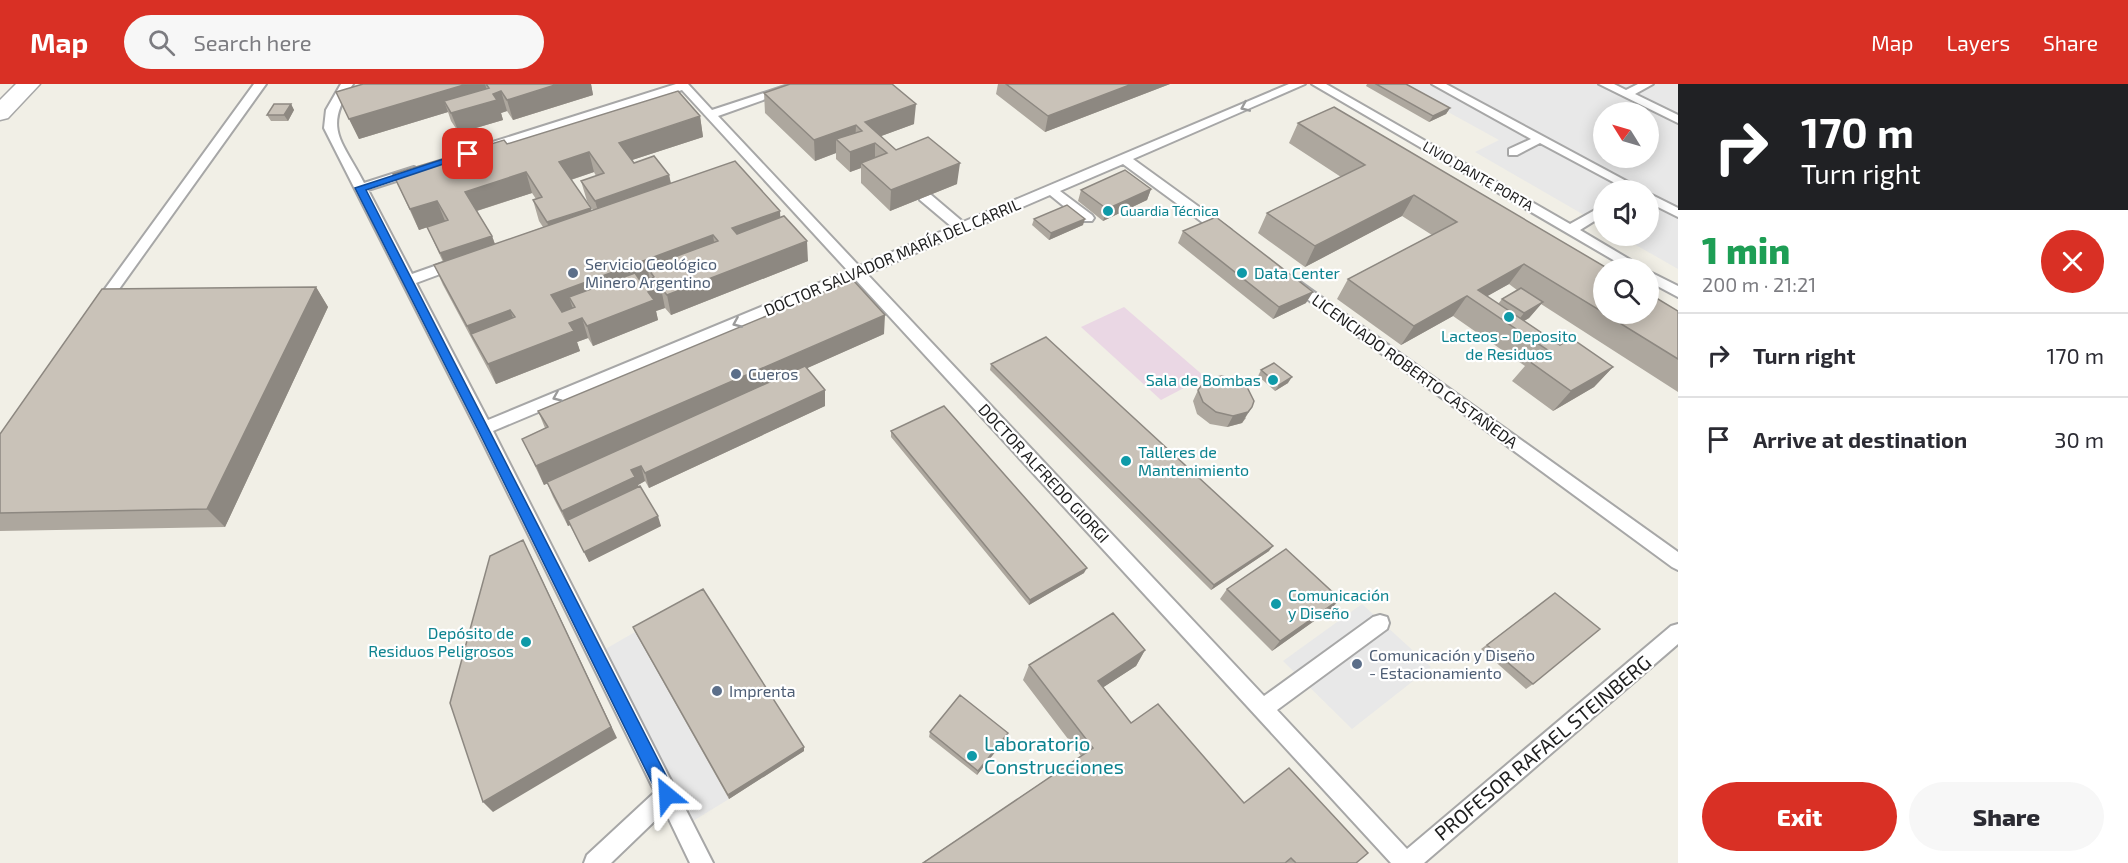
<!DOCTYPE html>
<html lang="en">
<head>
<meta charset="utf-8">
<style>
	:root { --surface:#fff; --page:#f7f7f7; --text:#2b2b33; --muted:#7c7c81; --line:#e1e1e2; --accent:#d93025 }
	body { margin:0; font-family:"Exo 2",sans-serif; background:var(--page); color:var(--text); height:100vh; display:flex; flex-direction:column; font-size:22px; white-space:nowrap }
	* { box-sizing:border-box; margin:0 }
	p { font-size:20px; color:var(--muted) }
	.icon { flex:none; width:33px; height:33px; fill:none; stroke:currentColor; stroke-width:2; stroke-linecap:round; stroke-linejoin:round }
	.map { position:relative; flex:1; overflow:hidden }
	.sheet { display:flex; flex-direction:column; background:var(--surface); width:450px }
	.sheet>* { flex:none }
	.hud { background:#202124; color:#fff; overflow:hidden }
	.needle { width:39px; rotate:307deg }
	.tools { position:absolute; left:1593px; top:18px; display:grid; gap:12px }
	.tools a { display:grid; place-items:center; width:66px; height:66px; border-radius:50%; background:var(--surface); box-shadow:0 3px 15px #0003; font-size:30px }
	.pin { position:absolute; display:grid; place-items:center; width:51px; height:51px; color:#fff; margin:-26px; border-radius:12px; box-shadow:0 3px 9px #0006 }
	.me { position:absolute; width:66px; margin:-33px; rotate:333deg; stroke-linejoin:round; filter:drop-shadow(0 0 4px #0008) }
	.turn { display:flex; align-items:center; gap:21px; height:126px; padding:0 24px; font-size:27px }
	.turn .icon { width:78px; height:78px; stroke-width:2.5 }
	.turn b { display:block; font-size:42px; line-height:51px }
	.round { display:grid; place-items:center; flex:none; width:63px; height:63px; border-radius:32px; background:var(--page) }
	.headline { display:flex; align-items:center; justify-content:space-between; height:102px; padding:0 24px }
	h1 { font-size:36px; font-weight:800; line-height:45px; color:#1e9e55 }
	.cta { display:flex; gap:12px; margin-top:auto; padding:12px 24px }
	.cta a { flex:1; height:69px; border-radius:36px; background:var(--accent); color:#fff; font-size:24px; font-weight:800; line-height:69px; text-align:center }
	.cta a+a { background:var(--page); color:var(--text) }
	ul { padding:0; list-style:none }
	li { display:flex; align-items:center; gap:18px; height:84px; padding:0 24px; border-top:2px solid var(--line) }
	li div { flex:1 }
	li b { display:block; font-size:22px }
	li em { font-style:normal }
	header { display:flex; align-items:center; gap:36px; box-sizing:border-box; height:84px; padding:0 30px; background:var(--accent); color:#fff }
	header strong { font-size:28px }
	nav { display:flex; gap:33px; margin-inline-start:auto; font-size:21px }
	.search { width:420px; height:54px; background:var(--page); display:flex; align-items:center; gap:15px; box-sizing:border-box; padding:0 21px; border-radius:33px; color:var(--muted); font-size:22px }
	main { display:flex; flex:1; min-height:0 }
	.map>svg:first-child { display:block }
</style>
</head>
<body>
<header>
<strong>Map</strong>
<div class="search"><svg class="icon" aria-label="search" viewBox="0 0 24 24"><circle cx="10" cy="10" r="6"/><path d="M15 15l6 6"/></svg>Search here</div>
<nav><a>Map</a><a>Layers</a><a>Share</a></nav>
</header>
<main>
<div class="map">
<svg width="1678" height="779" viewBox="0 0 1678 779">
	<rect width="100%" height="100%" fill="#f1efe6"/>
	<!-- industrial -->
	<path fill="#ead7e4" d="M1124,223L1205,293L1161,316L1081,243Z"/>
	<!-- parking -->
	<path fill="#e8e8e8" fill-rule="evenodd" d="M1397,0H1678V185L1620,152H1648V106H1604L1603,142L1475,68L1499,56ZM1604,28H1648V74H1604Z
		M1362,520L1431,583L1352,645L1283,577Z
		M635,548L729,715L693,737L602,567Z"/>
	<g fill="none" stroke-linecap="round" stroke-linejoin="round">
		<defs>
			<path id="lane" d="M254,0H266L104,226H94L92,223L94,220Z
				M341,0H353C322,45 342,56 364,99L414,83L420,87L418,90L368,106L412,190L446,178L453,183L451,186L416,199L488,336L848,187L682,6L488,68H480V62L676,0H688L712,26L791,0H808L718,32L859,182L952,143L920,116L919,113L920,110H930L963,138L1289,0H1305L1133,75L1231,146L1233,149L1231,152H1221L1123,80L1060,107L1092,131L1094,134L1092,137H1082L1050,111L867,190L1264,612L1373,533L1380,531L1387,533L1389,539L1387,545L1277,626L1407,765L1671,542L1678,540V560L1424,779H1391L855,195L493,347L713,779H690L665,727L611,779H584L587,771L655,708L476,344L324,44L326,26Z
				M1312,0H1326L1570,140L1604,121V131L1580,146L1644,184H1627Z
				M1432,0H1446L1643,106H1628L1540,59L1517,71H1509V65L1531,55Z
				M1599,0H1614L1626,6L1638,0H1653L1635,10L1678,31V39Z
				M1648,109L1678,124V133L1648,118Z
				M1648,187L1678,202V213L1648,197Z
				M1293,193L1678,468V486L1672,483L1288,201L1286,198L1288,195Z"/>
			<path id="street" d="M16,0H40L8,34L0,36V16Z"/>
		</defs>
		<!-- lane casing -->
		<use href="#lane" stroke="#a7a7a7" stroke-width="4"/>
		<!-- street casing -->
		<use href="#street" stroke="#a7a7a7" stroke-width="3"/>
		<!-- lane -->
		<use href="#lane" fill="#fff" fill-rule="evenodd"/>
		<!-- street -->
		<use href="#street" fill="#fff" fill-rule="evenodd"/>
	</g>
	<!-- wall -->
	<path fill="#ada79e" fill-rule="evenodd" d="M363,0H591L593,11L513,36L507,27L501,29L503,36L459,49L451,37L448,28L359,55L336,8Z
		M998,0H1170L1045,48L996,10Z
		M1367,0H1406L1450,24L1446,30L1429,38L1366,2Z
		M764,9L914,40L881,52L896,66L957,100L890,127L861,99V84L850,88L836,75V69L815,77L765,29Z
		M291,20L294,26L288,37H271L267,31Z
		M700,32L703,53L632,76L634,79L669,91L671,99L780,134L808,177L671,231L665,224L656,227L658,236L593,262L588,254L577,258L580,267L496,300L443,201L434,181L443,178L427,143L440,139L419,146L393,90L507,60ZM594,88L596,92L581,97L587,117L593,126L591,127V124L571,96ZM532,109L536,115L533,116L539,137L543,143L495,160L492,152L477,127Z
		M1298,39L1604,184V230H1648L1678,227V308L1541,220L1529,234L1524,237L1560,261L1613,283L1594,303L1553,327L1512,297L1525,282L1453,232L1401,261L1337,215L1348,195L1432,151L1402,132L1305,183L1258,149L1267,129L1341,93L1289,59ZM1509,200L1517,206L1502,215L1498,220L1487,212Z
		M1151,105L1147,116L1103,137L1078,117L1081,106Z
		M1034,135L1083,141L1049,156L1032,141Z
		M1183,147L1306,219L1273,235L1178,159Z
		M316,203L328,223L225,443L0,447V350Z
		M884,250L807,284L825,322L649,404L645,397L638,401L661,442L589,478L570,441L568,442L553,413L547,399L544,401L522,355L545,344L538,327Z
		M991,280L1269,467L1211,506L990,286Z
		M1261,286L1288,299L1275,307L1258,292Z
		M1198,306L1246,334L1242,339L1227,343L1210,340L1197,330L1193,317Z
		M891,347L1084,489L1029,521L891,353Z
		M1227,505L1340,515L1331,525L1272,567L1220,515Z
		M1555,509L1533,600L1526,605L1481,565Z
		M633,543L804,663V667L729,715L635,548Z
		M1145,566L1136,582L1103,603L1131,639L1244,719L1356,779H922L1081,672L1023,596L1029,581Z
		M930,648L1007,653L977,691L929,653Z"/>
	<!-- shaded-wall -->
	<path fill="#8d8881" d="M467,0H485L490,15L444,17L448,28L359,55L349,35Z
		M558,0H591L593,11L513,36L507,16Z
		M1132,0H1170L1045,48L1048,32Z
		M501,7L507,27L501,29L503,36L459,49L451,29L493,10Z
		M291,20L294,26L288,37L284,31Z
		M916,20L914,40L865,58V38Z
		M1450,24L1446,30L1429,38L1433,32Z
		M700,32L703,53L623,79L619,59Z
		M856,41L855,61L836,55V69L815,77L814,56Z
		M875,59V79H861V84L850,88V68Z
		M589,68L594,88L564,98L559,78Z
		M960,79L957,100L890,127L891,106Z
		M526,88L532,109L473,128L465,108Z
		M669,91L673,111L601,137L595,117Z
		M1151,105L1147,116L1103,137L1107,125Z
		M1414,111L1402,132L1305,183L1315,162Z
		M437,117L445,137L419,146L410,125Z
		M591,124L596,144L553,159L547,138Z
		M780,127L781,147L735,164L732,144Z
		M1085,135L1083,141L1049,156L1051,149Z
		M713,151L716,171L654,193L647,183L650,196L569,213L573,225L558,231L551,211Z
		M492,152L499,172L449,189L440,169Z
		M807,157L808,177L671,231L667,211Z
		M1524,180L1509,200L1477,218L1478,206Z
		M316,203L328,223L225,443L207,425Z
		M661,204L665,224L656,227L658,236L593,262L587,242L648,208Z
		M1313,208L1306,219L1273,235L1279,223Z
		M1467,212L1453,232L1401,261L1414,242Z
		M1543,218L1529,234L1514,243H1513L1524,229Z
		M510,226L518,246L471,250L476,261L467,242Z
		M885,231L884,250L544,401L536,382Z
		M582,234L588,254L577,258L580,267L496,300L488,280L569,239Z
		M1613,283L1594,303L1553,327L1571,307Z
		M1292,293L1288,299L1275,307L1279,301Z
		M825,306V322L649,404L645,389Z
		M1252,323L1242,339L1227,343L1233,332Z
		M641,382L645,397L638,401L640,408L568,436L570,441L568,442L562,427L631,386Z
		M658,432L661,442L589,478L584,468Z
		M1273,462L1269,467L1211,506L1214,501Z
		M530,470L617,654L493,728L483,718Z
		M1087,484L1084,489L1029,521L1030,516Z
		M1340,515L1331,525L1272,567L1280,557Z
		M1145,566L1136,582L1090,612L1098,597Z
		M1008,649L1007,653L977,691L978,687Z
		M804,663V667L729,715L728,711Z"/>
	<!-- building -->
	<path fill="#c9c2b8" stroke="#8d8881" stroke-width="1.5" fill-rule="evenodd" d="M363,0H467L349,35L336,8Z
		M486,0H558L507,16L501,7L493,10L497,16L451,29L444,17L489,4Z
		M790,0H892L916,20L865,38L896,66L928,53L960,79L891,106L861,79L887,69L875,59L850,68L836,55L862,47L856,41L814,56L764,9Z
		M1006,0H1132L1048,32Z
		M1376,0H1406L1450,24L1433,32Z
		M678,7L700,32L619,59L634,79L654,72L669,91L595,117L581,97L604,89L589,68L559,78L591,124L547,138L533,116L542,113L526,88L465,108L492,152L440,169L427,143L448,136L437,117L410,125L393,90L504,56L507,60Z
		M274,20H291L284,31H267Z
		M1334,23L1607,184H1604V229L1524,180L1478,206L1560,261L1571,254L1613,283L1571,307L1529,277L1549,267L1467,212L1414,242L1348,195L1457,138L1414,111L1315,162L1267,129L1365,81L1298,39Z
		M735,77L780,127L732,144L737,150L784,132L807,157L667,211L661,204L648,208L654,216L587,242L582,234L569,239L574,247L488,280L471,250L515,233L510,226L467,242L434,181ZM713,151L718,157L647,183L654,193L641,198L635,189L569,213L575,223L562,228L551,211Z
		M1125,86L1151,105L1107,125L1081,106Z
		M1067,121L1085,135L1051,149L1034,135Z
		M1216,133L1313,208L1279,223L1183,147Z
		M853,196L885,231L536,382L522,355L548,343L538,327Z
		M316,203L207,425L0,429V350L102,205Z
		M1521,204L1543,218L1524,229L1502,215Z
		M1648,209L1678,227V275L1605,230H1648Z
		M1046,253L1273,462L1214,501L991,280Z
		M1274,279L1292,293L1279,301L1261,286Z
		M805,282L825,306L645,389L641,382L631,386L635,393L562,427L547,398Z
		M1222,292L1240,298L1247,303L1254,317L1252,323L1248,328L1233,332L1216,328L1203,318L1198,306L1206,295Z
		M944,322L1087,484L1030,516L891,347Z
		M640,402L658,432L584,468L568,436Z
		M523,456L611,643L483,718L450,619L490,472Z
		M1286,465L1340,515L1280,557L1227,505Z
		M703,505L804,663L728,711L633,543Z
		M1555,509L1600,545L1533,600L1487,561Z
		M1113,529L1145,566L1098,597L1131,639L1158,620L1244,719L1289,684L1368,769L1356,779H1296L1291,774L1285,779H923L1093,664L1029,581Z
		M960,611L1008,649L978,687L930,648Z"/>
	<!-- one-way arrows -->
	<defs><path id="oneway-chevron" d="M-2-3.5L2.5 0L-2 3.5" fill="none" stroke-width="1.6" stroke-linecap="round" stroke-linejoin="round" transform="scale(1.5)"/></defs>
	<g stroke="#9b9b9b">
		<use href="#oneway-chevron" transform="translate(1245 23) rotate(157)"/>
		<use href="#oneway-chevron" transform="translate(737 239) rotate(157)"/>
		<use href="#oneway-chevron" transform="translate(557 313) rotate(157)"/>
	</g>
	<!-- route -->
	<path fill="#1a73e8" stroke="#114b97" stroke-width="1.5" d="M465,68L473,70L366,106L673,705L676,711L673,717L667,720L661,717L477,344L355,104Z"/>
	<!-- markers -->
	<g fill="#0f9aa8" stroke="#fff" stroke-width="2">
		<circle cx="1108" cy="127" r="6"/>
		<circle cx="1242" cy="189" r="6"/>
		<circle cx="1509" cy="233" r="6"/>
		<circle cx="1273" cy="296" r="6"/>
		<circle cx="1126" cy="377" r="6"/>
		<circle cx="1276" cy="520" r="6"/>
		<circle cx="526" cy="558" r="6"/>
		<circle cx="972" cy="672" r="6"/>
	</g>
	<g fill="#5c6f8a" stroke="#fff" stroke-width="2">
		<circle cx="573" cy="189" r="6"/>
		<circle cx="736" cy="290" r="6"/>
		<circle cx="1357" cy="580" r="6"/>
		<circle cx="717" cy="607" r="6"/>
	</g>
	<g text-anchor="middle" stroke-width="4.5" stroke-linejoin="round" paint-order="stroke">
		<!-- far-street labels -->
		<g font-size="14" fill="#202020" stroke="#fff">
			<text transform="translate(1478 92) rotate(30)" y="5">LIVIO DANTE PORTA</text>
		</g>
		<!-- far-culture labels -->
		<g font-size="14" fill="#0d838f" stroke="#fff" text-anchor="start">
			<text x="1120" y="132">Guardia Técnica</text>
		</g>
		<!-- street labels -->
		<g font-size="16" fill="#202020" stroke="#fff">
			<text transform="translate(892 173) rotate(-23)" y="6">DOCTOR SALVADOR MARÍA DEL CARRIL</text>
			<text transform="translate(1415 287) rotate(36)" y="6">LICENCIADO ROBERTO CASTAÑEDA</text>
			<text transform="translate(1044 389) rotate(47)" y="6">DOCTOR ALFREDO GIORGI</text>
		</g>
		<!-- service labels -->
		<g font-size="16" fill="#4e5e75" stroke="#fff" text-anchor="start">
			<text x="585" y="186">Servicio Geológico<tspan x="585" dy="18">Minero Argentino</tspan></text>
			<text x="748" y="296">Cueros</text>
			<text x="1369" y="577">Comunicación y Diseño<tspan x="1369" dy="18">- Estacionamiento</tspan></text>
			<text x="729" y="613">Imprenta</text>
		</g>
		<!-- culture labels -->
		<g font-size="16" fill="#0d838f" stroke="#fff" text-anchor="start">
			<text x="1254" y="195">Data Center</text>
			<text x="1509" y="258" text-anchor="middle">Lacteos - Deposito<tspan x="1509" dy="18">de Residuos</tspan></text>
			<text x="1261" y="302" text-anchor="end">Sala de Bombas</text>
			<text x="1138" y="374">Talleres de<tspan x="1138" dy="18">Mantenimiento</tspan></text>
			<text x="1288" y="517">Comunicación<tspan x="1288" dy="18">y Diseño</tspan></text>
			<text x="514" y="555" text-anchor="end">Depósito de<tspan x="514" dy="18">Residuos Peligrosos</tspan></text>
		</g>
		<!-- near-culture labels -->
		<g font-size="20" fill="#0d838f" stroke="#fff" text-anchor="start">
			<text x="984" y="667">Laboratorio<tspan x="984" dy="23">Construcciones</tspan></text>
		</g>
		<!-- near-street labels -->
		<g font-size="20" fill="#202020" stroke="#fff">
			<text transform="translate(1543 664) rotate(-40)" y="7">PROFESOR RAFAEL STEINBERG</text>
		</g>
	</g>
</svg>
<div class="tools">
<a><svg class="needle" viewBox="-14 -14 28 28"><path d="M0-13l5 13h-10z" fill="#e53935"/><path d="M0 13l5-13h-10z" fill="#7c7c81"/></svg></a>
<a><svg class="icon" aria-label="sound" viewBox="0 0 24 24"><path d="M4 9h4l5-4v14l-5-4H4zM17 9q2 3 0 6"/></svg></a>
<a><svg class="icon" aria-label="search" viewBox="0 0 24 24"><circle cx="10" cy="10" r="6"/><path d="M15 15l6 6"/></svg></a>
</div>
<div class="pin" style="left:468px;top:70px;background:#d93025"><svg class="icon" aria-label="arrive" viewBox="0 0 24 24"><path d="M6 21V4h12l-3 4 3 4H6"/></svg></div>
<svg class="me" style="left:667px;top:711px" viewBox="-20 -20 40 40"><path d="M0-17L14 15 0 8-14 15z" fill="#1a73e8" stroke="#fff" stroke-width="4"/></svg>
</div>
<section class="sheet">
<div class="hud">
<div class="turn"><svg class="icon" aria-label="right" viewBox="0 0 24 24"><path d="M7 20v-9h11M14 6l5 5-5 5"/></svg><div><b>170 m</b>Turn right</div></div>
</div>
<div class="headline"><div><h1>1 min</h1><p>200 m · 21:21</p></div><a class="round" style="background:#d93025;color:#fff"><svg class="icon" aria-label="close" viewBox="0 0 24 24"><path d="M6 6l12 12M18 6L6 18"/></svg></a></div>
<ul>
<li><svg class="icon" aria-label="right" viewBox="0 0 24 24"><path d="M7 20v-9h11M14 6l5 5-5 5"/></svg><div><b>Turn right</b></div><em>170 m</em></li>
<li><svg class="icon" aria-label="arrive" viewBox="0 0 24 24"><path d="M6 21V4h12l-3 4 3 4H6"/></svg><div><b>Arrive at destination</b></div><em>30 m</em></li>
</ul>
<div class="cta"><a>Exit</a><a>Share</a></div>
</section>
</main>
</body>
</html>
